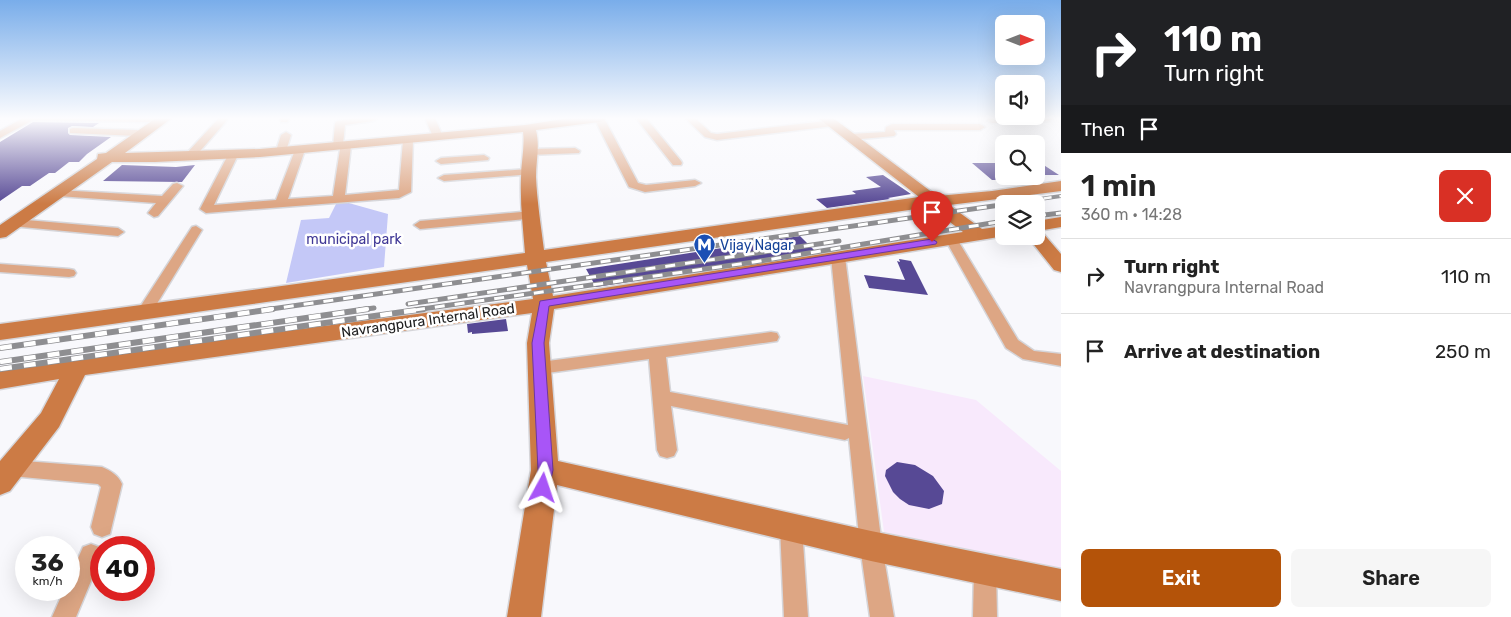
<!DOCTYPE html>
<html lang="en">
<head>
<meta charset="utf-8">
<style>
	:root { --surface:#fff; --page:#f6f6f6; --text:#222; --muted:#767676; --line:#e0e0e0; --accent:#b45309 }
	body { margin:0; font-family:Rubik,sans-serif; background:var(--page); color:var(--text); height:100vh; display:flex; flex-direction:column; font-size:19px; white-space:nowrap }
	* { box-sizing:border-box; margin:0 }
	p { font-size:16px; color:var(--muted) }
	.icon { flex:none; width:28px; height:28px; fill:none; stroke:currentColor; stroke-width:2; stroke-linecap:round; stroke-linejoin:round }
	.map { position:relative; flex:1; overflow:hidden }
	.side { display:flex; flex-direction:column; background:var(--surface); width:450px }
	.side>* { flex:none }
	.guide { background:#202124; color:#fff; overflow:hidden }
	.needle { width:32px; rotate:90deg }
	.controls { position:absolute; left:995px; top:15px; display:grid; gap:10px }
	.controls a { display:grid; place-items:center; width:50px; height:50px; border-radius:8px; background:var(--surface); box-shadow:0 5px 20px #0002; font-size:25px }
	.speed { position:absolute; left:15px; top:536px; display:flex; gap:10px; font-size:25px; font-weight:700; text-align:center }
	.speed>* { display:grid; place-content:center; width:65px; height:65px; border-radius:50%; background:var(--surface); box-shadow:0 5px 20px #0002; line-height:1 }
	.speed small { font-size:12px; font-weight:400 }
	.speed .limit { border:8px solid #d22; background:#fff; color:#111 }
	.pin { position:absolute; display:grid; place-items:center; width:42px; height:42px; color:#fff; margin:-51px -21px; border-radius:50% 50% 50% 0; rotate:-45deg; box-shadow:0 0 5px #0007 }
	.pin .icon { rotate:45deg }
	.me { position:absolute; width:55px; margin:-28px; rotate:5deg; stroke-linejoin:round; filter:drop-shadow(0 0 4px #0008) }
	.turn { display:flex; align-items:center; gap:18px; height:105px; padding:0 20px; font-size:22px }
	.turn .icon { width:65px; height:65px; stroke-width:2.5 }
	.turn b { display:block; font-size:35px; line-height:42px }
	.then { display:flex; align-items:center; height:48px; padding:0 20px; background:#0003; gap:10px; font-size:19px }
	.round { display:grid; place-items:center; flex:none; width:52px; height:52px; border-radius:8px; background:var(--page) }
	.summary { display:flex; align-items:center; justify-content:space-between; height:85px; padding:0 20px }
	h1 { font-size:30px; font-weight:600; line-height:38px }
	.cta { display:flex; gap:10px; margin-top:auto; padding:10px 20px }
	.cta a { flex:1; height:58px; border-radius:8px; background:var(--accent); color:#fff; font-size:20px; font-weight:600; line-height:58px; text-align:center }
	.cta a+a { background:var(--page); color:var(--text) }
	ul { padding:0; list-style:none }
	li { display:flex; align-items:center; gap:15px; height:75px; padding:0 20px; border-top:1px solid var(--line) }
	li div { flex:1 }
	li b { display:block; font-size:19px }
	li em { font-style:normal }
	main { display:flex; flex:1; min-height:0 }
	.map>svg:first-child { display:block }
</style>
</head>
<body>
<main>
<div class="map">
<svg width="1061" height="617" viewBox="0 0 1061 617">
	<rect width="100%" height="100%" fill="#f8f8fc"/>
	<!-- industrial -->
	<path fill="#f8e9fc" d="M863,376L976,400L1061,471V571L884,532Z"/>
	<!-- green -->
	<path fill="#c4c8f7" d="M338,200L388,214L384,267L286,283L301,220L329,218Z"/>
	<!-- building -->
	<path fill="#574995" d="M33,122L99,123L93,127L72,126L68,128V133L70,135L111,137L87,154L79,162H69L55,173H49L30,186H22L0,201V142Z
		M1036,160L1059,175H1036Z
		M972,163H997L1004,168V180H992Z
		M122,165L176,167L195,165L182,182L103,181Z
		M883,175L911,194L888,198L890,199L827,208L816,199L856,194L852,191L881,187L866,177Z
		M800,236L817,253L596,287L586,269Z
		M899,259L911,261L928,295L869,288L864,275L905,280L897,261L900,262Z
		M506,319L508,331L472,334V332L468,333L467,324Z
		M897,462L915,465L933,476L944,491L942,504L929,509L909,505L900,499L893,492L885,476L886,470Z"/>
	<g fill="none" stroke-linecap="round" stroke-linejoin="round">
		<defs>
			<path id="street" d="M23,118H160L161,119L156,122L33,120L0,138V131Z
				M219,118H229L194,158H186L185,156L186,154Z
				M280,118H290L287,122H281Z
				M355,118H378L373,121L345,125L343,144H350L351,146L345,195L399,190L403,140L408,137L413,140L411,192L399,198L206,213L200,209L228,155L233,152L238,155L214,205L276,200L295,150L300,147L305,150L288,199L333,196L340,149H334L333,147L335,123L337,121Z
				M425,118H435L443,137L442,139H434Z
				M594,118H604L638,183L646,185L695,180L701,183L695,186L645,192L629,187Z
				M636,118H646L681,161L682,163L681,165H673Z
				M685,118H695L711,133L717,134L833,120L838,123L833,126L717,140L705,137Z
				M989,118H1054L1049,121L992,123L987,120Z
				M892,124H980L985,127L980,130H894L896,134L894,136L850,140L845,137L850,134L885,132L886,127Z
				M73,128L137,130L142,133L137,136L70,133V129Z
				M286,132L291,135L286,151L281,154L277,153L276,151L281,135Z
				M575,148L580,151L579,153L529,155L524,152L529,149Z
				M484,155L489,158L488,160L441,164L436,161L441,158Z
				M528,169L532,170L533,172L532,174L444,181L438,178L444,175Z
				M177,183L183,186L158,216L154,217L148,213L156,203L58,196L52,193L58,190L162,196L173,184Z
				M532,211L536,212L538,215L536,218L420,229L414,225L420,221Z
				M15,219L118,228L124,232L118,236L11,226L9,223L11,220Z
				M196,226L202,230L150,315H140L137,311L140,307L192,227Z
				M951,235L957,239L1018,340L1034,351L1061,354V366L1023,359L1006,348L945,239Z
				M838,253L845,257L882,546L894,617H870L860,546L849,438L845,440L671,406L677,450L674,456L667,458L660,456L657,450L649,359L540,374L534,372L532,368L534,364L540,362L771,332L777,333L779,337L777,341L666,357L670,392L848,425L831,257Z
				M0,264L69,269L74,270L76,273L74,276L69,277L0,272Z
				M11,460L102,467C111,471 118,475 122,484L110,534L102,537L94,534L91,527L101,487L98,484L11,476L4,474L1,468L4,462Z
				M791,517L799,520L802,527L808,617H784L780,527L783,520Z
				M91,544L99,547L101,557L76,617H52L64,590H69V579L83,547Z
				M985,559L993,562L996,570L997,617H973L974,570L977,562Z"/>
			<path id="secondary" d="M156,118H172L125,153L260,149L525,125L569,118H606L604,121L599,122L536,130C540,146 536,161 536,177C537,201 541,226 544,250L919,197L818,118H833L937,196L992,191L1061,181V191L949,205L982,229L1004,226L1005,236L554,309L549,343L558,461L871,531L1061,569V601L871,561L557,485L541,617H507L531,470L527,343L532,313L85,375L59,427L10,491L0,495V461L41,413L59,379L0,389V371L77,358L533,299L527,265L0,340V324L525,253C523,228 520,203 521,178C521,162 525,147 523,132L260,157L155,162H112L6,237L0,238V225L97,159L98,154L106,153ZM930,207L963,232L553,296L546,262Z
				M1061,217V227L1038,231L1042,232L1061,254V272L1054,270L1027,236H1036V221Z"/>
		</defs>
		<!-- street casing -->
		<use href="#street" stroke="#d5d5d9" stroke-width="3"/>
		<!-- secondary casing -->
		<use href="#secondary" stroke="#d5d5d9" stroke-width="3"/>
		<!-- street -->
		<use href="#street" fill="#dda684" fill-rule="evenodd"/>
		<!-- secondary -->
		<use href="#secondary" fill="#cc7b45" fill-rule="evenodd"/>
		<defs>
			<path id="rail-far2" d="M1012,203L1061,196"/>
			<path id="rail-far1" d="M1036,216L1061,213
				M408,304L839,241
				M264,310L1021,202
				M359,310L374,308
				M415,310L754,262L1004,221"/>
			<path id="rail" d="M0,348L273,309
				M0,362L368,309
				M0,369L424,309"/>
		</defs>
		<!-- rail-far2 casing -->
		<use href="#rail-far2" stroke="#8e8e91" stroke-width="4"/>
		<!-- rail-far1 casing -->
		<use href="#rail-far1" stroke="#8e8e91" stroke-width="5"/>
		<!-- rail casing -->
		<use href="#rail" stroke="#8e8e91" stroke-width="6"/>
		<!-- rail-far2 -->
		<use href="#rail-far2" stroke="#fff" stroke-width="2.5" stroke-dasharray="8" stroke-linecap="butt"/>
		<!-- rail-far1 -->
		<use href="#rail-far1" stroke="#fff" stroke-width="3" stroke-dasharray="10" stroke-linecap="butt"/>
		<!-- rail -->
		<use href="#rail" stroke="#fff" stroke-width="4.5" stroke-dasharray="12" stroke-linecap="butt"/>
	</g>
	<!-- sky -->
	<linearGradient id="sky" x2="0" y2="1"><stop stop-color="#79adea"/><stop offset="0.58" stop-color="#fcfcfe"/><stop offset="1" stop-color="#fcfcfe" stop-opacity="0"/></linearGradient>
	<rect width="1061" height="204" fill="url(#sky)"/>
	<!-- route -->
	<path fill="#a855f7" stroke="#6d37a1" d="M932,239L937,242L936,244L549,306L544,343L553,470L548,493L543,495L537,493L535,488L538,470L532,343L540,301Z"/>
	<!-- icons -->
	<defs>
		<symbol id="metro-pin" viewBox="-11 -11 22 30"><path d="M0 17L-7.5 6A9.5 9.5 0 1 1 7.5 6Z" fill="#1a4fb4" stroke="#fff"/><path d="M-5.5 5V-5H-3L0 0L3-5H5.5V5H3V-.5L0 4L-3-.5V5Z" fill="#fff"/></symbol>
	</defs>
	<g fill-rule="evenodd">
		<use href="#metro-pin" x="692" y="232" width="25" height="34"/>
	</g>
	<g text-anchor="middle" stroke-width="5" stroke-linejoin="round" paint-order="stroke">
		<!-- park labels -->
		<g font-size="14" fill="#403896" stroke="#fff">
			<text x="354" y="244">municipal park</text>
		</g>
		<!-- transit labels -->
		<g font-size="14" fill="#164399" stroke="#fff" text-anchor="start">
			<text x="720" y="250">Vijay Nagar</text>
		</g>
		<!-- street labels -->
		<g font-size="14" fill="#202021" stroke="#fff">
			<text transform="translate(428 320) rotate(-8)" y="5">Navrangpura Internal Road</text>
		</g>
	</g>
</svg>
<div class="controls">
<a><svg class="needle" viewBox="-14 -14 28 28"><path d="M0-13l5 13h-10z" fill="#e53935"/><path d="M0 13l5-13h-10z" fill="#767676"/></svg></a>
<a><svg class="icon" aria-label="sound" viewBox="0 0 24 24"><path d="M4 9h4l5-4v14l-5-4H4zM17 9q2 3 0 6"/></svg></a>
<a><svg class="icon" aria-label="search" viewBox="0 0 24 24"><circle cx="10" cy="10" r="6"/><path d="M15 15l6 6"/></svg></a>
<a><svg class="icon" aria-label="layers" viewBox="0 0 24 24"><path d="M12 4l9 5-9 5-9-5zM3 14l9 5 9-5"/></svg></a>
</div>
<div class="speed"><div>36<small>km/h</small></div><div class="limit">40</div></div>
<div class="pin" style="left:932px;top:242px;background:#d93025"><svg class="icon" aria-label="arrive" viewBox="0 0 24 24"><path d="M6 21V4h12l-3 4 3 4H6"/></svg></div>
<svg class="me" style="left:543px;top:488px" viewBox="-20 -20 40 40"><path d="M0-17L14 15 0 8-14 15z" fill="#a855f7" stroke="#fff" stroke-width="4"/></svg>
</div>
<section class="side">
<div class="guide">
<div class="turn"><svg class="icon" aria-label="right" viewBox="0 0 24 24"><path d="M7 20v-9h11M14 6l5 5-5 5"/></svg><div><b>110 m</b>Turn right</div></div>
<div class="then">Then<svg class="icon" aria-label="arrive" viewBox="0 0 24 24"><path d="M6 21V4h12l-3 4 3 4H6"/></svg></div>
</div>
<div class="summary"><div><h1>1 min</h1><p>360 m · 14:28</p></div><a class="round" style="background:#d93025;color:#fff"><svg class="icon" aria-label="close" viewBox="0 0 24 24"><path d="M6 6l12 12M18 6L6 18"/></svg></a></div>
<ul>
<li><svg class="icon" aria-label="right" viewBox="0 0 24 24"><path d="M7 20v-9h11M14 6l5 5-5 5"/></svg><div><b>Turn right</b><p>Navrangpura Internal Road</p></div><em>110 m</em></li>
<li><svg class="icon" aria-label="arrive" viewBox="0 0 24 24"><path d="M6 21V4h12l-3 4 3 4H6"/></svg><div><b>Arrive at destination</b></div><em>250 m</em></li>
</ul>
<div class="cta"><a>Exit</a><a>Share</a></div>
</section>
</main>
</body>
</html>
